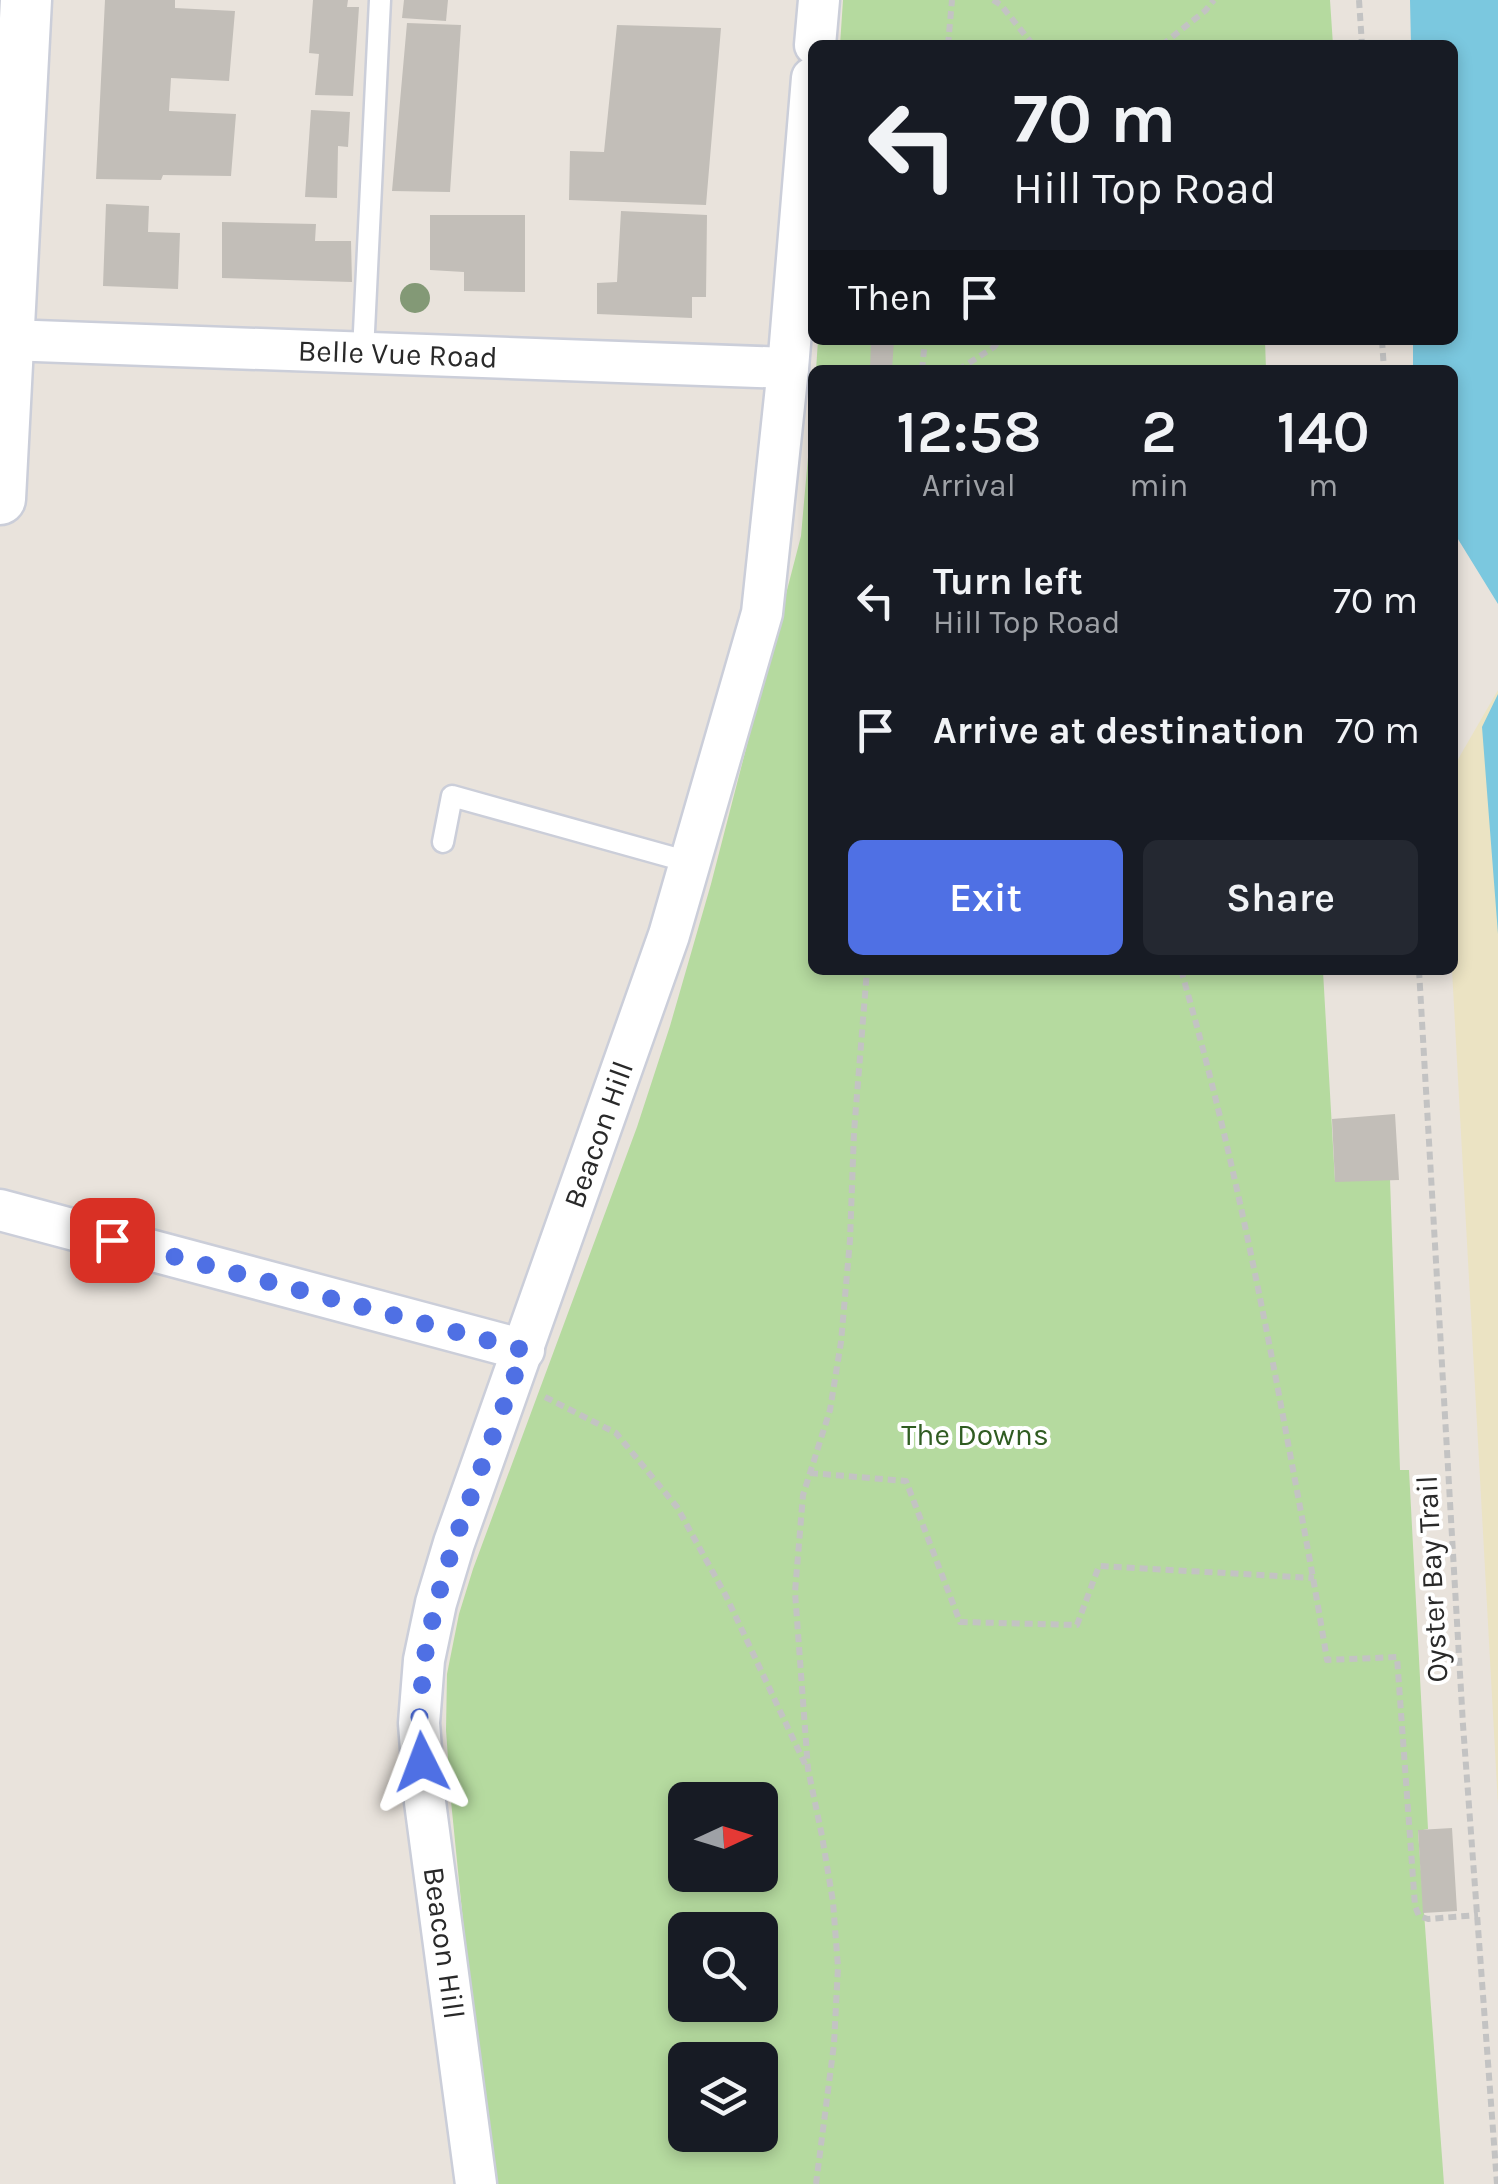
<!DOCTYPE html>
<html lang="en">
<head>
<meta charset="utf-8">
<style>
	:root { --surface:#171b24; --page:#242831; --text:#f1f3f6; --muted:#9ea1a6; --accent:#4f70e4 }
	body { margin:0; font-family:Karla,sans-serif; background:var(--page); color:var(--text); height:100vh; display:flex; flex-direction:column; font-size:38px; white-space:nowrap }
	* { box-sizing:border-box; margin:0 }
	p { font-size:32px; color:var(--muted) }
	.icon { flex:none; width:55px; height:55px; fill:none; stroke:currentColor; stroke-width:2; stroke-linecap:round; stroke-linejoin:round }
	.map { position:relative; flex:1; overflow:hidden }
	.sheet { position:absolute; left:808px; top:365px; width:650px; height:610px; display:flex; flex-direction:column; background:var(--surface); border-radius:15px; box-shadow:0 5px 15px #0003 }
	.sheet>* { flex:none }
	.hud { position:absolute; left:808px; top:40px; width:650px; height:305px; border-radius:15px; box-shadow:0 5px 15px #0003; background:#171b24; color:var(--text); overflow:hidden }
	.needle { width:65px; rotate:86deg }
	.controls { position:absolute; left:668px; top:1782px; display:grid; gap:20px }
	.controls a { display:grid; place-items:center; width:110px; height:110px; border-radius:15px; background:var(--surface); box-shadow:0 5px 15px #0003; font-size:50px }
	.pin { position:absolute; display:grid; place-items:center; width:85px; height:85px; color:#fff; margin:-42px; border-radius:20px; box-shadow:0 5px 15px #0006 }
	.me { position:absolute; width:110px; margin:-55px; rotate:357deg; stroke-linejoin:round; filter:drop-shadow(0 0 8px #0008) }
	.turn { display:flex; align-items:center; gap:35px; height:210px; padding:0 40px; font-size:45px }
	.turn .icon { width:130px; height:130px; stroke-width:2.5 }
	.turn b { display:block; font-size:70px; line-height:85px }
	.then { display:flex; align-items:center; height:95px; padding:0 40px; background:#0003; gap:20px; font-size:38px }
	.eta { display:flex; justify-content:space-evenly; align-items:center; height:170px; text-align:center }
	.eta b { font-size:60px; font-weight:600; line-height:70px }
	.action { display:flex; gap:20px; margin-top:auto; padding:20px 40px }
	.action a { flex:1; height:115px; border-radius:15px; background:var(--accent); color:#fff; font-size:40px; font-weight:600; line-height:115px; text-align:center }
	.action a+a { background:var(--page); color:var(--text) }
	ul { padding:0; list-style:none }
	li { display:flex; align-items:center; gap:30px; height:130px; padding:0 40px }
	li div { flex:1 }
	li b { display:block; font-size:38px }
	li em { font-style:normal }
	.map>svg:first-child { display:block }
</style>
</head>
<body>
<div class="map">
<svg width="1498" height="2184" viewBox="0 0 1498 2184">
	<rect width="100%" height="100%" fill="#e9e3dc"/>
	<!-- green -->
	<path fill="#b5da9f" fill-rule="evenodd" d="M843,0H1330L1333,45H840Z
		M818,340H1265L1266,370H816Z
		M812,412V970L1323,971L1335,1181L1390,1179L1400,1470H1409L1428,1829L1418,1831L1444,2184H494L481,2101L451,1801L446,1730L447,1674L459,1614L473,1569L637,1127L670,1026L711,884L801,536ZM685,1800H760V1875H685ZM685,1930H760V2005H685ZM685,2060H760V2135H685Z"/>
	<!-- sand -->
	<path fill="#ebe3c3" d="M1498,690V1805L1452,970L1453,768Z"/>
	<!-- water -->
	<path fill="#7bc8df" d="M1410,0H1498V604L1453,531L1452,370H1413V340H1452V45H1411Z
		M1498,694V934L1482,727Z"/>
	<!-- building -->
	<path fill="#c2beb8" d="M105,0H175V8L235,11L229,81L171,78L169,111L236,114L231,176L163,175L161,180L96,179Z
		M313,0H348L347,7H359L353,96L315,95L319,54L309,53Z
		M404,0H448L446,21L402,18Z
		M407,23L461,25L450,192L392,191Z
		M617,25L721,28L706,205L569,200L570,151L604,152Z
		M311,110L350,112L348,147L338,146L337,198L305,197Z
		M106,204L149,206L148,232L180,233L178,289L103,286Z
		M621,211L707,215L706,297H692V318L597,314V283L617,282Z
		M430,215H525V292L464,291V272L430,270Z
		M222,222L316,224L315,241H351L352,282L222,278Z
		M871,340H894L892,370H870Z
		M1395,1114L1399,1180L1335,1182L1332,1119Z
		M1452,1828L1457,1911L1423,1913L1418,1830Z"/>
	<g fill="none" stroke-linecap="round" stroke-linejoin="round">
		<defs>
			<path id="service" d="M363,352L380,0
				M443,842L452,796L689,862"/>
			<g id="minor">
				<path d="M815,45L819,0"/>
				<path id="s1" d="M8,340L788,368"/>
				<path d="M0,1210L524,1350"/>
				<path id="s2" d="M476,2184L425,1802L419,1723L424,1660L436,1603L454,1543L669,935L762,613L788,368L812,78"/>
			</g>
			<path id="tertiary" d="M0,499L26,0"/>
		</defs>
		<!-- service casing -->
		<use href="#service" stroke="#cbced9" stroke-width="25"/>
		<!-- minor casing -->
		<use href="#minor" stroke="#cbced9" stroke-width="45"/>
		<!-- tertiary casing -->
		<use href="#tertiary" stroke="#cbced9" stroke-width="55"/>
		<!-- path -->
		<path stroke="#c3c3c3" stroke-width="6" stroke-dasharray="8 5" stroke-linecap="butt" d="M993,0L1001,5L1033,45
			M1359,0L1362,45
			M948,45L952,0
			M1162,45L1205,11L1214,0
			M1382,340L1384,370
			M922,370L925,340
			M958,370L994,347L1000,340
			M1181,970C1221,1107 1250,1244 1277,1384C1294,1476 1312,1567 1327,1660L1397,1657L1415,1906L1419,1916L1428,1919L1478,1915
			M1419,970L1463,1725L1497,2184
			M545,1397L616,1433L677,1507L726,1596L805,1764
			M810,1473L906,1481L960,1622L1077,1625L1099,1566L1314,1578
			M816,2184L834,2044L838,1967L833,1902L822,1836L808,1769L795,1592L803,1495L830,1410L841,1342L850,1240L854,1132L867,970"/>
		<!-- service -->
		<use href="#service" stroke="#fff" stroke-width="20"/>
		<!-- minor -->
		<use href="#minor" stroke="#fff" stroke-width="40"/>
		<!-- tertiary -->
		<use href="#tertiary" stroke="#fff" stroke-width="50"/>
	</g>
	<!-- trees -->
	<circle fill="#839976" cx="415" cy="298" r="15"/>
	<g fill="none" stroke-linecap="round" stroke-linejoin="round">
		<!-- route -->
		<path stroke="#4f70e4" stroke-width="18" stroke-dasharray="0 32.4" d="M112,1240L524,1350L454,1543L436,1603L424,1660L419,1723L422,1762"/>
	</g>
	<g text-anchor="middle" stroke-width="8" stroke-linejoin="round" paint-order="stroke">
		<!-- street labels -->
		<g font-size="30" fill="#292929" stroke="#fff">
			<text dy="10" stroke="none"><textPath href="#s1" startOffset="390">Belle Vue Road</textPath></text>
			<text dy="10" stroke="none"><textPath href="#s2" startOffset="1082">Beacon Hill</textPath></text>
			<text transform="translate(1432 1579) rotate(-93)" y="10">Oyster Bay Trail</text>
			<text transform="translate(444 1943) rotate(82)" y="10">Beacon Hill</text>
		</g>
		<!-- park labels -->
		<g font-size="30" fill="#305c22" stroke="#fff">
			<text x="975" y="1445">The Downs</text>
		</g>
	</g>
</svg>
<div class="controls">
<a><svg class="needle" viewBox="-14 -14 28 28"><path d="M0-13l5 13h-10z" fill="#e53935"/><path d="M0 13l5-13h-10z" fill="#9ea1a6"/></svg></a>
<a><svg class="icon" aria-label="search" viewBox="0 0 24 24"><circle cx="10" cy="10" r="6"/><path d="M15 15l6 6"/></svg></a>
<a><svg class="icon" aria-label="layers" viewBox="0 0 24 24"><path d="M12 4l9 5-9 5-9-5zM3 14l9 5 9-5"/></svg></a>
</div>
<div class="pin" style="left:112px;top:1240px;background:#d93025"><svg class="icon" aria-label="arrive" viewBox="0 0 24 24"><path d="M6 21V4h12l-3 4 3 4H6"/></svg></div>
<svg class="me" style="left:422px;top:1762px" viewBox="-20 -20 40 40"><path d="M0-17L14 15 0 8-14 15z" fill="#4f70e4" stroke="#fff" stroke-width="4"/></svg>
<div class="hud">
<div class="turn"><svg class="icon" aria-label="left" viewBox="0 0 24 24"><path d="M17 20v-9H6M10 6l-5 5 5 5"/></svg><div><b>70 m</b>Hill Top Road</div></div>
<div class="then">Then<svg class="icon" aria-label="arrive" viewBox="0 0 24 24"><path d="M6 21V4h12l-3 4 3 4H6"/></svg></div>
</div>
<section class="sheet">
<div class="eta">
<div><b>12:58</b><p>Arrival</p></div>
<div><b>2</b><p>min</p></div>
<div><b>140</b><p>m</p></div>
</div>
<ul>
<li><svg class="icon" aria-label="left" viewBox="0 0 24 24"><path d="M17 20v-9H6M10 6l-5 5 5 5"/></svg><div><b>Turn left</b><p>Hill Top Road</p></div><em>70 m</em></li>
<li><svg class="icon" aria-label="arrive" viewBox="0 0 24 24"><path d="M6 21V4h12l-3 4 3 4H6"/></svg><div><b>Arrive at destination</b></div><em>70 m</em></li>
</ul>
<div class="action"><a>Exit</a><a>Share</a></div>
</section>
</div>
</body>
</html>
